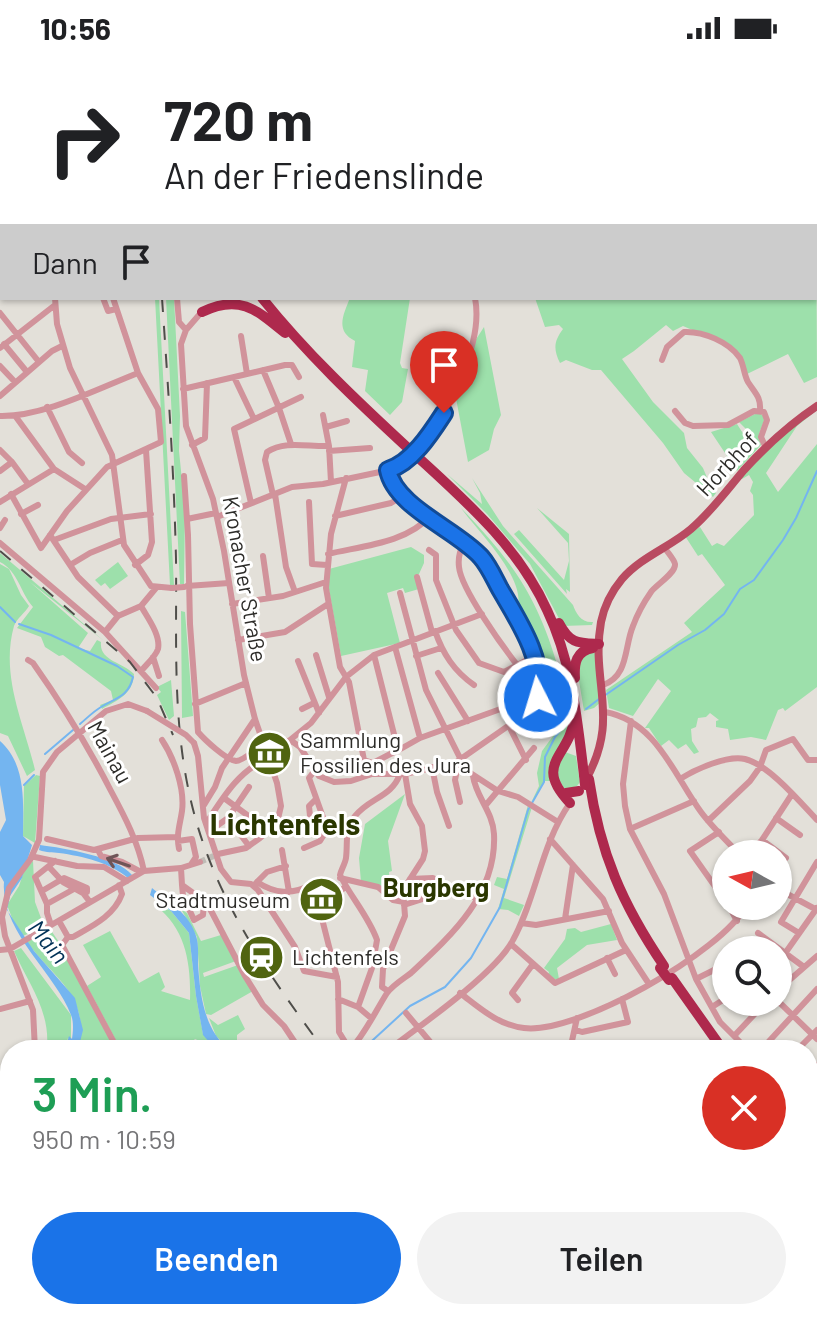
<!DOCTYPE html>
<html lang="de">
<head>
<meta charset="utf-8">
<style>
	:root { --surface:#fff; --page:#f2f2f2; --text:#202124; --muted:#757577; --accent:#1a73e8 }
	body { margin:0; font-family:Barlow,sans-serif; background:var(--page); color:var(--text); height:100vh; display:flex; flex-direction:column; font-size:30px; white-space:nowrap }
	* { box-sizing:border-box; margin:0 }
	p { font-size:26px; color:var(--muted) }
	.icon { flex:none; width:44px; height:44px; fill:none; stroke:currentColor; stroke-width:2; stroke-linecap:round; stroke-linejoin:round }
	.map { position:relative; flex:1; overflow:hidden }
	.details { position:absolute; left:0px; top:984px; width:818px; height:280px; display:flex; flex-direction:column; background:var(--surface); border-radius:32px 32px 0 0; box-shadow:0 2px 6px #0004 }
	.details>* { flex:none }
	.top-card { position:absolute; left:0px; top:0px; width:818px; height:244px; box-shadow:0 2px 6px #0004; background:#fff; color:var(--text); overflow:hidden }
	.needle { width:52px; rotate:278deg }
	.tools { position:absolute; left:712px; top:784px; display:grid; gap:16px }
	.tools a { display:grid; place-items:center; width:80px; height:80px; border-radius:50%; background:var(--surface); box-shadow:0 2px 6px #0004; font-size:40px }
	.pin { position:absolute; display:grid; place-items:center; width:68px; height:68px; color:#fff; margin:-82px -34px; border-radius:50% 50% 50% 0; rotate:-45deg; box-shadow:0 0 8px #0007 }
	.pin .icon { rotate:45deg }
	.me { position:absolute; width:88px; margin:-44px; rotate:355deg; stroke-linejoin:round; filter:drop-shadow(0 0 6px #0008) }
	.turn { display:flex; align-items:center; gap:28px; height:168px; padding:0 32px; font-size:36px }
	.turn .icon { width:104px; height:104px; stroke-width:2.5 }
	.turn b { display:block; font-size:56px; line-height:68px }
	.then { display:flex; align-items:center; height:76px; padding:0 32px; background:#0003; gap:16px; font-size:30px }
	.round { display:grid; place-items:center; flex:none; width:84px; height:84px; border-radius:42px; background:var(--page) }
	.head { display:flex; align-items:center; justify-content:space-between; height:136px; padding:0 32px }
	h1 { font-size:48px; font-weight:600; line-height:60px; color:#1e9e55 }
	.button { display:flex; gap:16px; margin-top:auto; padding:16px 32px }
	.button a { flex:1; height:92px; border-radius:48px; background:var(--accent); color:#fff; font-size:32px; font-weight:600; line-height:92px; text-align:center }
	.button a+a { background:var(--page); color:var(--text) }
	.status { display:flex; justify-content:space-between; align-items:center; height:56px; padding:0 40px; background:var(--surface); direction:ltr }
	.status svg { height:22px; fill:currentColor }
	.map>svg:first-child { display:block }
</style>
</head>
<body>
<div class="status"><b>10:56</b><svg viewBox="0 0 49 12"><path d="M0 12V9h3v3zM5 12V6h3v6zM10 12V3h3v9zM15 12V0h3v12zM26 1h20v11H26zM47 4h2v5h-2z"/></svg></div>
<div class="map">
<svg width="817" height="1264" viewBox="0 0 817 1264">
	<rect width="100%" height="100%" fill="#e3e0d9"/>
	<!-- green -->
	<path fill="#9de0ab" d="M279,0H817V121L816,2Z
		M816,123L817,321L804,327L788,298L747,318C734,279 715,285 683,270L673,275L666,269L634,295L622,303L653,346L684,377L687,392L703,412L711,431L716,437L713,441L684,417L663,387L601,314H592L566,304L560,307C553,293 554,285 563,273L559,269L545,271L535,242H816Z
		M155,242H159L174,529H170Z
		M166,242H174L180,360L179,395L185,454L184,528H180Z
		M350,242H410L400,307L402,312L408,313L402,346L390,359L365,335L368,314L352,311L355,285C335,275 343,259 350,242Z
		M484,271L501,359L494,373L489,394L468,406L455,337L473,288Z
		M817,354L797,370L766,417L778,436L817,388V631L785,655L783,652L778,654L766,684L751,681L730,684L728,673L716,671V665L719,664L710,657L706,661L698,662L696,671L691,673L692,685L699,696L694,698L686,688L678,693L669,684L661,690L649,672H645L671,635L658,623L633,660L609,652L606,634L692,576L684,567L725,529L702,498L698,500L685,480L700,471L712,490L717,487L724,490L754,459L753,439L750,435L753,426L749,419L742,423L741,422L795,367Z
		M759,356L765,362L759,378L761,389L737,415L711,376L737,368L744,379L748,375L739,366Z
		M447,418L482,448L480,437L472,422L503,470L573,549C576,557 581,567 593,566L592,569L563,570L530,508L487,458Z
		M461,452C513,506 538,541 559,615L545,630L540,623L531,582L517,554C528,523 478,476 461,452Z
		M537,452L569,478L570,536L566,533L567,538L514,478L519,474L564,524L569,505L568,487Z
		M411,491L424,499V507L419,518L415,520L419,533L405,537L403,532L387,537L400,587L341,600L328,528L329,513Z
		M0,497L104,585L30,526L88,577L78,592L90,595L97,584L101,586C99,605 123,606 134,618C133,638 118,644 102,653L100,649L113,644L111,635L63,599L59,600L45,591L41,581L17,572L33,551C20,536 18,515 0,506Z
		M118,506L128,520L110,533L105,527L101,530L95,524Z
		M0,508L9,513L21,539L29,550C25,557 17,562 14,570C0,620 24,667 35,714L27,720L8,680L0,677Z
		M181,555L185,556L193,660L182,662Z
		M596,595L602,645L594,652L584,655L577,613L579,600Z
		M171,624L174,660L169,664L157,639L161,636L157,631Z
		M566,624C568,636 573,651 571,663C566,691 548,695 552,725H545L531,747L539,730L537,717L542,695L567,661Z
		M565,696L576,700L580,726L577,730L565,734L555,717Z
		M36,719L40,720L35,787L23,780L24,730Z
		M405,738L388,785L392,815L389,816L390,833L396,835L394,842L361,826L359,802L365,768Z
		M528,749V754L532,751L504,842L524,849L519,860L508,854L498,853L504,833L494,829L497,821L507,823Z
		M33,805L35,846L44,870L23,880L14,867L7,849L19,830L24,815Z
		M156,846L171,855L189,877L196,940L203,978L216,994H211L204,987L195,983L185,994H121L87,930L101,921L83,889L110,875L139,927L159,916L165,931L161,935L190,944C191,908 186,873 156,850Z
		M181,853L187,857L201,885L221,879L236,905L203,917L204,921L238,909L253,935L211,959L206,958L200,930L197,881Z
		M611,868L617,884L587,889L557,912L559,923L556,924L548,918L549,916L544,912L565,883L567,873L575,872L581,876Z
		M50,873L61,889L117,994H78C91,940 55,924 27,886Z
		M21,892L71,959V985L68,982L65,994H42L43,990L47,991C50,954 28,927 14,895Z
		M238,959L245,973L237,979V987L246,994H230L216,980L209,962L218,969Z
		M10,1220V1254H39L52,1264H0V1223L2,1225Z
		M138,1254H233L242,1264H144Z
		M365,1254H473L474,1264H448L446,1261L426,1264H362Z"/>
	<!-- water -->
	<path fill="#74b5f0" d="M0,685C27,709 23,747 23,780L32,789L22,822L10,840L7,854L34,895L75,942L83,974L78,994H65L69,980L72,983C73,976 74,966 71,959C56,918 0,876 4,826L0,819V776L6,764L0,729Z
		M40,789C64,792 118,801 132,819L128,822C111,807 82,800 59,797C52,796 47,797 39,794Z
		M152,832C168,845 188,857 195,877C199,886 198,898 198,908C200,938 204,975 230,994H216L203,979L196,940L189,877L171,855L150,839Z
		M243,1254L343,1256L365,1254L362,1264H251Z"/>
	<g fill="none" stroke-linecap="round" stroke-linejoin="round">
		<!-- stream -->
		<path stroke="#74b5f0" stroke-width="2" d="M0,101L2,100
			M0,189L2,188
			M0,551L15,566
			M19,568L51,579L117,610L133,621C129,640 116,642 101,651C94,655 87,662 80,668
			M604,640L678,589L705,574L724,558L740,533L754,524L783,484L796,462L817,415
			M586,653L599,643
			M45,698L73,674
			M24,729L34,719
			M362,994L410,950L445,931L471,902L500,851L528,754L544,726L545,701L555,681L568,665"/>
		<!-- runway -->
		<path stroke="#999792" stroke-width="18" d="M173,1254L181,1264"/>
		<!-- minor-tunnel -->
		<path stroke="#bfbcb6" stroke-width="6" stroke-dasharray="6 3" stroke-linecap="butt" d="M200,806L218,798"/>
		<!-- minor -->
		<path stroke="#d1939b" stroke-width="6" d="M171,2L172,0
			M0,83H2
			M0,224L2,223
			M55,242L57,268L70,312L112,399L124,489L151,530L172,532
			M103,242L108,255L116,253
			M177,242L179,266L186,274
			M0,257L39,306
			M199,259L186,274L181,288L186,370L213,443L224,495L244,619L255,663L277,727L281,750L277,767L260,782L246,792L218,798
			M241,280L247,318
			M4,288L27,316
			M0,292L55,249
			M662,304L667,291L684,276C703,275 729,286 740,302C744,310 744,319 748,326C755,337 761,341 760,354
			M0,310L15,326
			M263,314L279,352
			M234,321L254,363
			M183,333L285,309H292L299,321
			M0,340L52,295L62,290
			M47,351L69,396L82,407
			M279,352L291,388
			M675,355L685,367L693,370L728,369L754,355L764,356L767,364L761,381L766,392
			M323,359L329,390L331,426
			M0,360C43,361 97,333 138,317
			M16,361L54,413L85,433
			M326,371L347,365
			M422,387C449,352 484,288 475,242
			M192,389L205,382L207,327
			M0,394L12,406L28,428
			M329,395L370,392
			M388,414C396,451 456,474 481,501C489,510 494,522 500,533C518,564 545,604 538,642
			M0,415L12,406
			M184,420L188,479L190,568L198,676C204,683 226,704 236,705C243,705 253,695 259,691
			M346,422L331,478L326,532L340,611L349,626L364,704L373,707L398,694
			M11,438L41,492L67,455L107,411L161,386L158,353L138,317L113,242
			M275,438L286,511L295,536
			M273,439L265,404L267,396C285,384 308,391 329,390
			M0,446L54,413
			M309,446L312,508L327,509
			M251,447L234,373L301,341
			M21,458L38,449
			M335,460L391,447L403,440
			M217,461L292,431L323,428L394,413L408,401
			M187,463L216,457
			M0,472L5,464
			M50,479L78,521L118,560
			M54,484L111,463L151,458
			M0,487L105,576L156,632
			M464,487C460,494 458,503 459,511C461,533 503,591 518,610
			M429,494L436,499V524L456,574L479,607L504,616L533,601
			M328,498C361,490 407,487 430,460
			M263,500L269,542
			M70,509L90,497L122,484
			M135,509L148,499L152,486L146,394
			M417,521L432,576
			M187,530L229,527
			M400,537L426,634L460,702
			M232,548L283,540L326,526
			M141,550C147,561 161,579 158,593C156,600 146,609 142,614
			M118,560L141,550L156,532
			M435,575C443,598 454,615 474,629
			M105,576L118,560
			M238,584L285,576L328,548
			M395,591L420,682
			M316,599L329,641
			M374,599L398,694
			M416,600L441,592
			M153,601L159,620
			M28,604L33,607C62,648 88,690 111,735C125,761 138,786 144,815
			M298,605L319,657
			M438,617L468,665
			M603,629C629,620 624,591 633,570C637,559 644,546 651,536C656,529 676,517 675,508C674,503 667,496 665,492
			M195,648L246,627
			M302,653L314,647
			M605,656C656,665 674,719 701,756C712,771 727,785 739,798
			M631,665L623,728L625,750L630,773L664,838L696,923L720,966L748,994
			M509,670L526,704
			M162,684C174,702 185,733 182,755C180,769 176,778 179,793
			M290,684L311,667L346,621L374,599L482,558
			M194,687L198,700L204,762L221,813L231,826L251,828L258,834L295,891L304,915L337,921
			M264,688L282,684L293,686L300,691L319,720L334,726L351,725L372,718H405L455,707L521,661L562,619
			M397,695L420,682L506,651L538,623
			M455,707L498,735L518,741L558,766
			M458,709L455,724L460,746
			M432,711L437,736L449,770
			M680,723C696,713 727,699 745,703C769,709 800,746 817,764
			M224,742L269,775
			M315,744L309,750L310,760L313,763L324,764
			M204,749L215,731L222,712L255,663
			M485,750L534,692
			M228,762L249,790
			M776,762L800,779
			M708,765L750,725L760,711L766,694L793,683L808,704H817
			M210,772L209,763C225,738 241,713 269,702
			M630,773L694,745
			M211,774L228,762L249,731
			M719,776L690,795L726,846
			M47,783L94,794L138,782L177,781
			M550,783L603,843L622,887L649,928
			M762,784L786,802
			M178,785L192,783L196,801L192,807
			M304,792L320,785L325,777L324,764L309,722L315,714
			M98,794L101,800L122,806L141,816
			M282,794L289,836
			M749,798L762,784L792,738
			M35,801L77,810L104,811L127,825
			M50,812L63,826L83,837L90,846
			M181,812L182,829L207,847L245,920L263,949L284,970L300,994
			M340,822L378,831L393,844L404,846
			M410,823L433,822L444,829L478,843
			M257,826C275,838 292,839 311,829
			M256,827L267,816L286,810
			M182,829L183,840L194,864L203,859L204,847
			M344,832L336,838L318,840L317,843L338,926L339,976L350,994C365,978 375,956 387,937C393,929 403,923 411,917C452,879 497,838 494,778C493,756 476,741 473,720
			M778,833L817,854
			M42,835L64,822L87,832V836L83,837
			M47,848L74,833
			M404,849L429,841L444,829
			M729,850L737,865
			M565,863L573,809
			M59,865L68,881L62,889L118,994
			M521,867L536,869L609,855
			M51,869L47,857V848L35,821L55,805
			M758,877L804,911
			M799,877L781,866L817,806
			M68,881H73C92,870 114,860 122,838L119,829
			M511,888L555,927L626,894
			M0,894L10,893L144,815L181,812L200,806
			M786,896L817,852
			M607,902L615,918
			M696,923L726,908
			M778,934L817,900
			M388,935L382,931L383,913L405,860L403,834L423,803L425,795L422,770L410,748L405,718
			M460,937C480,952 498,969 524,972C576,979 722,896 746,850
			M338,943L358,951L371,962
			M518,944L512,937L533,908
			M778,945L817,983
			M358,951L372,912L377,884C369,861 350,840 340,819C341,814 345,808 346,802C348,785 344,774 355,760C369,742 392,741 400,718
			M712,951L726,942
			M0,953L30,945
			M406,957L437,994
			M576,974L582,976L628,966L622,943
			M734,980L766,946
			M35,994L33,954L5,880L2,861L9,832L30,804L39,784L43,716L57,696L106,655L128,648L147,655
			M388,994C420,970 496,917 513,884C537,840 541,788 570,747
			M570,994L577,962
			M623,994L631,992
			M761,994L817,933
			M797,994L817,974
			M808,1018L817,1009
			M10,1070C1,1098 0,1125 10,1153
			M0,1170L10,1164
			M0,1199L10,1211
			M56,1254L64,1264
			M68,1254L74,1264
			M105,1254L112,1264
			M639,1254L651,1264
			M766,1254V1264
			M667,1264L676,1256L688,1264
			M705,1264L711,1254"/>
		<!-- major -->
		<path stroke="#b94b61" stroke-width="8" d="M584,727C622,662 590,628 601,566C604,551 612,535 622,523C641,501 670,491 691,473C711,456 727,434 744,414C766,390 790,368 817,350"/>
		<!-- highway -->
		<path stroke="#ae294d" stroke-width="10" d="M158,0V2
			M262,242C306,297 358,346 410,394C462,442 517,488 547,554C572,606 577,662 584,719
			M202,256C239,238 256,253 285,277
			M559,567C570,588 578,587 599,588
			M575,622C574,607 576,595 593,592
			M589,723C600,797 622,848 664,910
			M566,737L579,735
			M570,747C532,707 570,701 574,663
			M672,922L723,994
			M800,1254L801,1264"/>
		<!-- rail -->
		<path stroke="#4f4e4a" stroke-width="2" stroke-dasharray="14 14" stroke-linecap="butt" d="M147,0V2
			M162,242C168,329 174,416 176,503C177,594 171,679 197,768C222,853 272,923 324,994
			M0,495L130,606L157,642L173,679
			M511,1254L519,1264"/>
		<!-- minor-bridge -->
		<path stroke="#d1939b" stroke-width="6" d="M408,401L422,387
			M172,532L184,531
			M147,655L186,679L194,687"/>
		<!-- highway-bridge -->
		<path stroke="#ae294d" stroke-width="10" d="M584,719L585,729
			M660,912L669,924"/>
	</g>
	<!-- one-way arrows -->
	<defs><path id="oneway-shaft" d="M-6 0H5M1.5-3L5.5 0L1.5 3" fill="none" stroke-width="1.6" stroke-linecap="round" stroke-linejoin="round" transform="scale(2)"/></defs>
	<use stroke="#6f5557" href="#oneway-shaft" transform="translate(118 806) rotate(-161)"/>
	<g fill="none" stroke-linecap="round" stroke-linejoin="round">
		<defs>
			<path id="route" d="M444,357C431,377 412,407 388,414C395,451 457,474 481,501C489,510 494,522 500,533C518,564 545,604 538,642"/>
		</defs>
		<!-- route casing -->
		<use href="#route" stroke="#114b97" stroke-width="20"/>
		<!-- route -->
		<use href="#route" stroke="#1a73e8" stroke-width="14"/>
	</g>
	<!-- icons -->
	<defs>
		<symbol id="museum-disc" viewBox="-11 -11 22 22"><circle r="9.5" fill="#506410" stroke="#fff"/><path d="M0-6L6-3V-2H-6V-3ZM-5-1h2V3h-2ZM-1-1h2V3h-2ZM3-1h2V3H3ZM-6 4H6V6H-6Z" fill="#fff"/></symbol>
		<symbol id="station-disc" viewBox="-11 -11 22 22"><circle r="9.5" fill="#506410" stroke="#fff"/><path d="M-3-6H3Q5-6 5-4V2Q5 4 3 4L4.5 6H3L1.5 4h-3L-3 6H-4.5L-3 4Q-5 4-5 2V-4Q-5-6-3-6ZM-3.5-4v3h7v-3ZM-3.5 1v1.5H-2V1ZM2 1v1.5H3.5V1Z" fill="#fff"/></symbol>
	</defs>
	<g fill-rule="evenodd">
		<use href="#museum-disc" x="244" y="672" width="51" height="51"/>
		<use href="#museum-disc" x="296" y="818" width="51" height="51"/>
		<use href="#station-disc" x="236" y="876" width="51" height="51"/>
	</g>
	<g text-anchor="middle" stroke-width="6" stroke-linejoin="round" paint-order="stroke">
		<!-- street labels -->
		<g font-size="22" fill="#2d2c29" stroke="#fff">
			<text transform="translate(727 408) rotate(-47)" y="8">Horbhof</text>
			<text transform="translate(245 523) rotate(80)" y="8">Kronacher Straße</text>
			<text transform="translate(110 696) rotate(61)" y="8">Mainau</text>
		</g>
		<!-- poi labels -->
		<g font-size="22" fill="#2d2c29" stroke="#fff" text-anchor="start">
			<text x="300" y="692">Sammlung<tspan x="300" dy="25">Fossilien des Jura</tspan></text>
			<text x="290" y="852" text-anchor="end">Stadtmuseum</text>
			<text x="292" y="909">Lichtenfels</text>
		</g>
		<!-- water labels -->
		<g font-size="24" font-style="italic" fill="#003156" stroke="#fff">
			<text transform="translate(48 886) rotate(51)" y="8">Main</text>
		</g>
		<!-- quarter labels -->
		<g font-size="26" font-weight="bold" fill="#2a3700" stroke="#fff">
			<text x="436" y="841">Burgberg</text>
		</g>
		<!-- district labels -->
		<g font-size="30" font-weight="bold" fill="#2a3700" stroke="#fff">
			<text x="285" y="779">Lichtenfels</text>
		</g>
	</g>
</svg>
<div class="tools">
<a><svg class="needle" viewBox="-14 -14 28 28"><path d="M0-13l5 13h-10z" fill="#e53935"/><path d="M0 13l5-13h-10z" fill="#757577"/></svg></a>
<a><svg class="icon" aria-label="search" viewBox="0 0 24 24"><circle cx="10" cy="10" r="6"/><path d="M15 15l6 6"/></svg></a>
</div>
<div class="pin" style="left:444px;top:357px;background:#d93025"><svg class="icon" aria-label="arrive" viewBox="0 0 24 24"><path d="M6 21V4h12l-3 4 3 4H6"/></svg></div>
<svg class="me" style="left:538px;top:642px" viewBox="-20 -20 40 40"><circle r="17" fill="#1a73e8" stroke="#fff" stroke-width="3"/><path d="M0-11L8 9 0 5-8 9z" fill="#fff"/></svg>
<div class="top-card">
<div class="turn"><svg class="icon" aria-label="right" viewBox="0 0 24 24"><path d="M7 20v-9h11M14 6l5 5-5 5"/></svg><div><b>720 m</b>An der Friedenslinde</div></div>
<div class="then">Dann<svg class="icon" aria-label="arrive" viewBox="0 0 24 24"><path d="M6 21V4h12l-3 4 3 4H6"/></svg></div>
</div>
<section class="details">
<div class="head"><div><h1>3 Min.</h1><p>950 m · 10:59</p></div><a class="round" style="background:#d93025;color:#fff"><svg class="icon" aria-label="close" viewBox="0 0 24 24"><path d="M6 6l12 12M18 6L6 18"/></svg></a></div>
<div class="button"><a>Beenden</a><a>Teilen</a></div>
</section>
</div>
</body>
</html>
